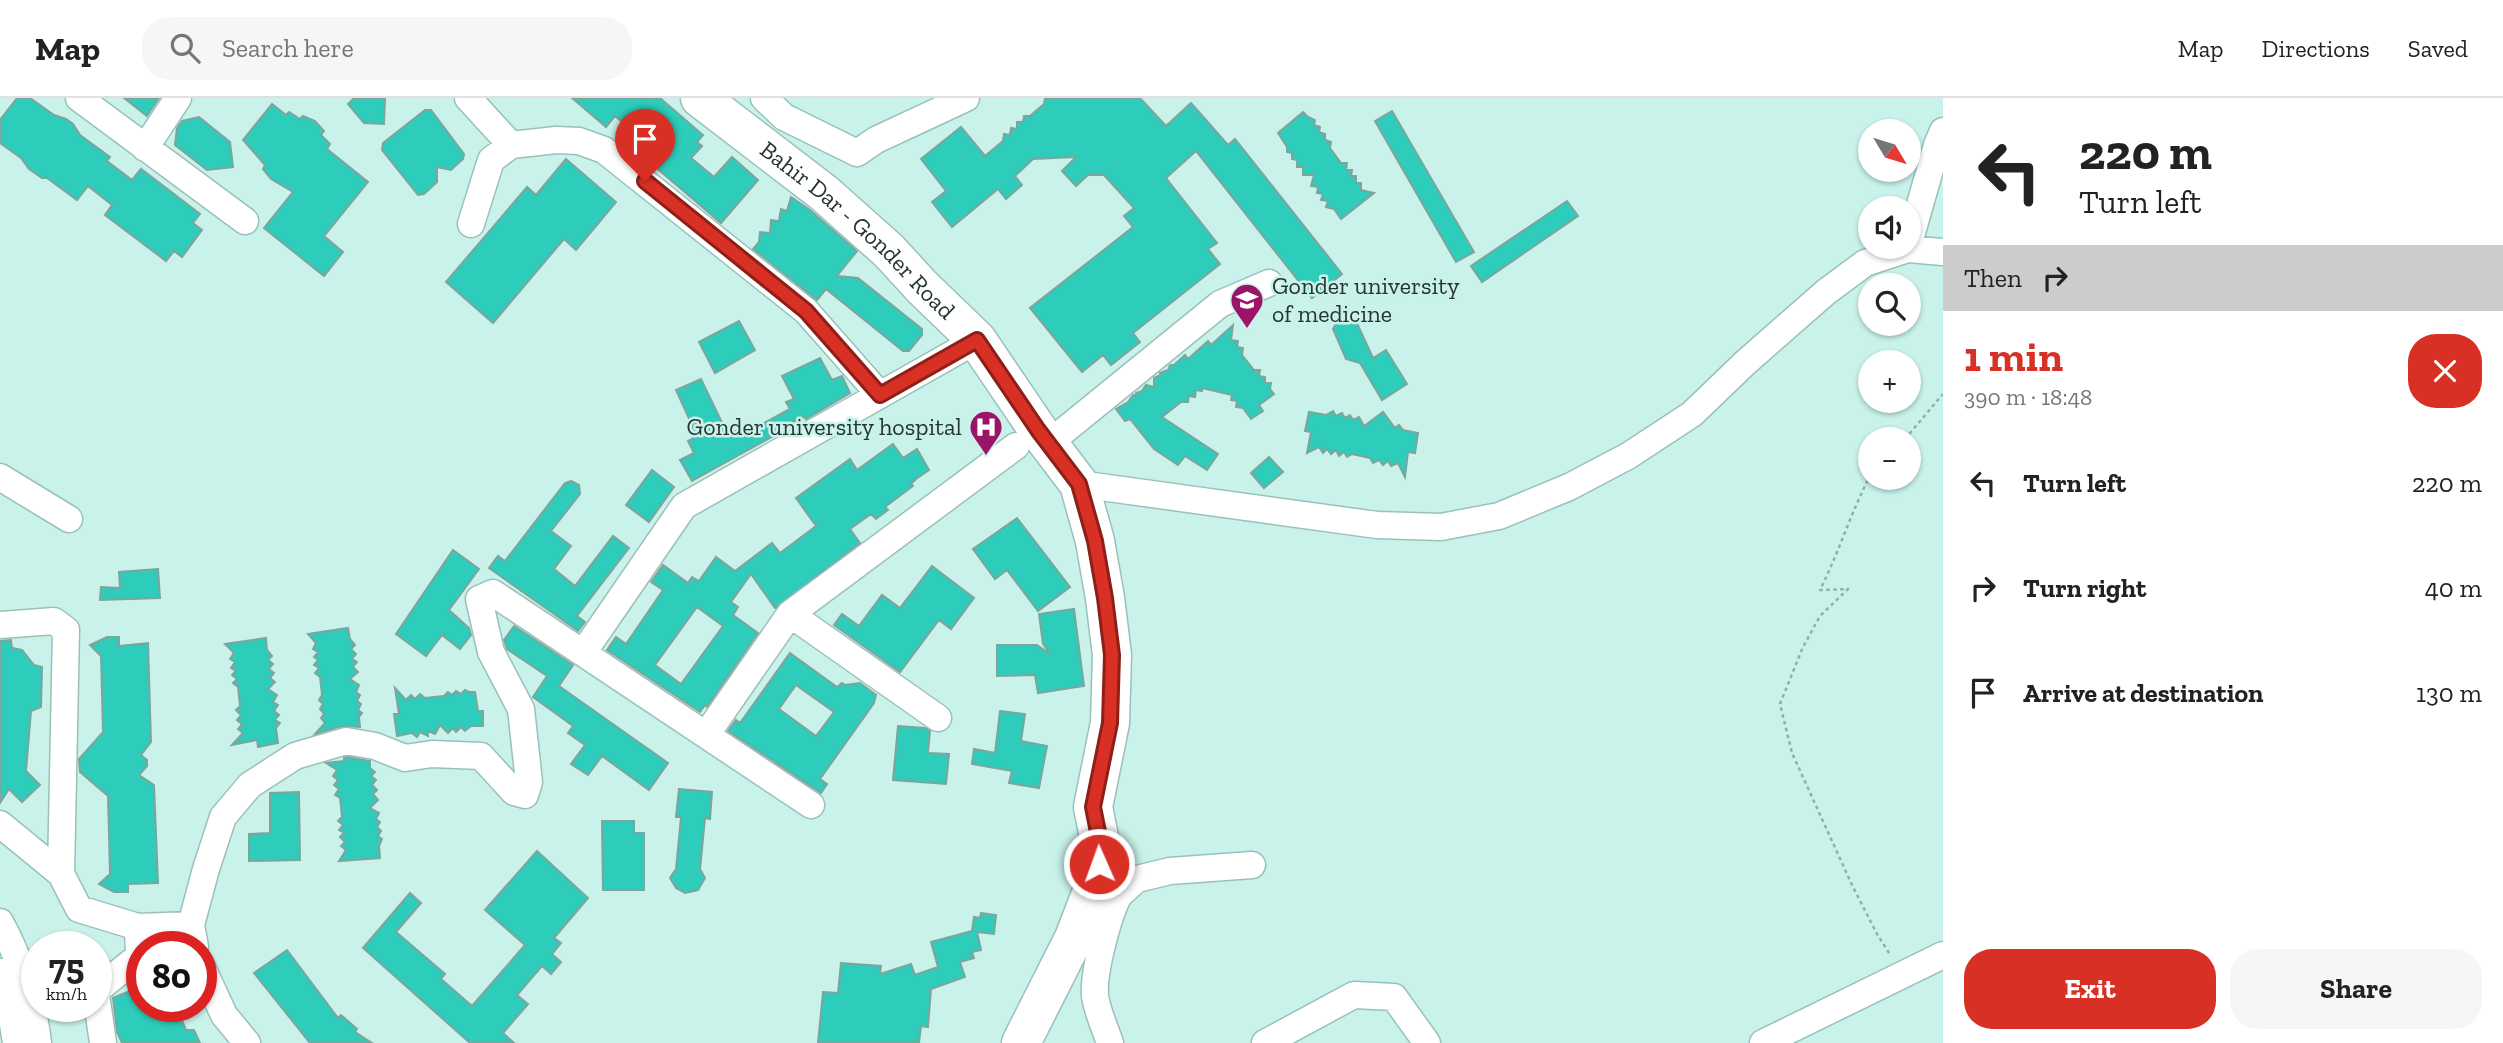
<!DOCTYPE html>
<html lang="en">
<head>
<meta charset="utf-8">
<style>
	:root { --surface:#fff; --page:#f6f6f6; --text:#222; --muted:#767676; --line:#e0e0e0; --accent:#d93025 }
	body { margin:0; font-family:"Zilla Slab",serif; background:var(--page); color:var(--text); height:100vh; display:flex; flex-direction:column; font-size:26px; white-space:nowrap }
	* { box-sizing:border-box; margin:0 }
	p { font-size:23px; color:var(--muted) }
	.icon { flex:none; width:38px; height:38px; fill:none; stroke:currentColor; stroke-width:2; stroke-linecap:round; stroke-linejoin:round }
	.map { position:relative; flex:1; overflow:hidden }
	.side { display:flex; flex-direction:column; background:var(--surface); width:560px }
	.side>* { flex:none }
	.banner { background:#fff; color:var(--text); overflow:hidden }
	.needle { width:46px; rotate:128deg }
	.controls { position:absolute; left:1858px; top:21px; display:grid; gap:14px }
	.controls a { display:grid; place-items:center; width:63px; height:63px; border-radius:50%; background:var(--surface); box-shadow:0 2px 5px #0004; font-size:35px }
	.speed { position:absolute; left:21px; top:833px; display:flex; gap:14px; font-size:35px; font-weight:700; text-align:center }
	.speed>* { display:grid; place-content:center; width:91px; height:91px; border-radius:50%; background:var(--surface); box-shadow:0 2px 5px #0004; line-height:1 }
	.speed small { font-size:18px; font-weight:400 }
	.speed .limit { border:10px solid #d22; background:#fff; color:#111 }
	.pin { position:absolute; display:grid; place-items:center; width:60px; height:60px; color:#fff; margin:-72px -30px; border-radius:50% 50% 50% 0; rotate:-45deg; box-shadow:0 0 7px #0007 }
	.pin .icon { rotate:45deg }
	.me { position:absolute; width:77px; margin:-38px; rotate:358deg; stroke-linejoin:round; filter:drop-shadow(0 0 5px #0008) }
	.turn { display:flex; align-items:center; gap:24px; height:147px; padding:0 21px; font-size:32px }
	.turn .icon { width:91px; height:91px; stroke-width:2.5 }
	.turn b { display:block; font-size:49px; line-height:60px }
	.then { display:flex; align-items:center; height:66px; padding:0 21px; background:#0003; gap:14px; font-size:26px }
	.round { display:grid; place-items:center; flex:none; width:74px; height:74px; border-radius:28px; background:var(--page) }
	.overview { display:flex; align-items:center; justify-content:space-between; height:119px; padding:0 21px }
	h1 { font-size:42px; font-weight:700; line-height:52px; color:var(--accent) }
	.action { display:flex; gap:14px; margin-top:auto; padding:14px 21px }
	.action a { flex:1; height:80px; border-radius:28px; background:var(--accent); color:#fff; font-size:28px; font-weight:700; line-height:80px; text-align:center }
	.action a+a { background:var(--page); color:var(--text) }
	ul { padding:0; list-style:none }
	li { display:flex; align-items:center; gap:21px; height:105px; padding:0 21px }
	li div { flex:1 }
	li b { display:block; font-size:26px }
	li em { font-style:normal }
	header { display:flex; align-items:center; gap:42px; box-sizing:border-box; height:98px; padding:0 35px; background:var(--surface); border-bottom:2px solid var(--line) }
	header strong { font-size:33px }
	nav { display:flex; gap:38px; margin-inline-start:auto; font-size:24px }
	.search { width:490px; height:63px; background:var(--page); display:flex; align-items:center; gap:18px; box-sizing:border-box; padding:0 24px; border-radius:28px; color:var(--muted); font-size:26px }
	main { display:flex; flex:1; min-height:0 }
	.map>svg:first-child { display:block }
</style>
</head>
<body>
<header>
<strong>Map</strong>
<div class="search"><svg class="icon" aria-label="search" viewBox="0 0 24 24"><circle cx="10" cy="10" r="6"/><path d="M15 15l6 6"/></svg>Search here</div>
<nav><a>Map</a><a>Directions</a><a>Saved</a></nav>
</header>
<main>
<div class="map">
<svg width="1943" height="945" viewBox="0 0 1943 945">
	<rect width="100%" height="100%" fill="#c8f2ea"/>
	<!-- building -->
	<path fill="#2eccba" stroke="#7da49d" stroke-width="2" fill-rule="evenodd" d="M17,0H30L54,17L66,21L73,26L80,37L110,59L107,63L132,82L141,71L200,116L193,125L202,132L182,159L174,153L166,163L105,117L112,107L88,88L77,102L47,80H42L29,71L21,60L0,45V22Z
		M124,0H159L147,18Z
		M354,0H385L384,26L364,25L348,6Z
		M572,0H660L703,37L697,44L702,48L691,60L714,79L732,59L758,82L721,125L652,66L660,56L615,18L606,29Z
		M1045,0H1140L1166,28L1191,5L1228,47L1235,41L1342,176L1312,200L1196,53L1166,80L1217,145L1208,151L1220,166L1133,235L1140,244L1111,267L1103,257L1082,274L1030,210L1133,129L1124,118L1134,110L1104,77H1088L1076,88L1062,73L1076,59L1033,61L1015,78L1022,87L1006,101L998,91L952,129L932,104L946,93L921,61L961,29L985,58L1003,43L1004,36L1010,37L1011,30L1017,31V24H1023L1024,18H1030L1044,6Z
		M272,6L286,17L289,14L300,21L303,18L315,23L324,33L321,37L330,46L327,51L368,84L324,138L343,154L324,178L264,130L293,94L271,81L263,71L265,67L243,42Z
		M425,12H431L464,56L463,61L451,72L437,69V84L424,96L418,97L382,52L383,45Z
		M1392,13L1474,154L1456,164L1375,23Z
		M1303,14L1308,19L1315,22L1314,27L1320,29L1319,34L1325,36V42L1331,44L1330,50L1341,65H1347L1346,72H1352L1351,78H1356V85H1361V92L1374,95L1341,121L1334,111L1326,109L1328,103L1321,102L1323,96L1317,95L1318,89L1311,88L1314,77H1303V69H1297V62L1292,61V55L1287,54V49L1278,35Z
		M199,19L230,44L233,69L207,72L175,47L177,30L182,23Z
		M566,61L616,104L576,152L564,141L493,225L446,184L527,89L536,97Z
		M791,99L810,112L857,153L837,178L858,180L922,231V237L909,253H903L826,191L817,202L753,151L759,144L760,134L770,135L771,122L779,123L781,111L787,113Z
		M1567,103L1578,118L1482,184L1471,168Z
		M1347,217L1355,221L1373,260L1386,252L1407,286L1382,302L1360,265L1346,261L1333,231L1339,220Z
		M739,223L755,252L715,275L699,244Z
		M1233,227L1231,242L1238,243L1237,249L1243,250L1242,257L1254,272H1260L1259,278L1265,279V285H1271L1270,291L1274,296L1259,307L1263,313L1251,321L1243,310L1236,309L1237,303L1231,302L1232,297L1202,290V293L1196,292L1195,299L1189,298L1188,304H1181L1162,319L1218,356L1207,372L1185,358L1178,367L1154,351L1130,321L1125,323L1116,311L1128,304L1133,297L1135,298L1136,295L1142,293L1146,287L1154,289V280L1161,277L1160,275L1168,272L1170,267H1174L1185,257L1188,261L1208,243L1211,247Z
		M820,260L832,282L842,278L850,295L806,321L803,319L775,333L777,336L692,383L680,362L694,355L688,343L697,338L676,292L701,281L728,337L741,330L744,336L790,311L786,304L794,301L782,278Z
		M1333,313L1336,318L1342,315L1345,320L1350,317L1353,322L1359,319L1364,328L1383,314L1395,330L1399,327L1403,332L1418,335L1415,355L1408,354L1405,379L1398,365L1391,368L1388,363L1383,367L1379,362L1373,365L1370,360L1352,356L1347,359L1344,354L1339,358L1336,352L1331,356L1327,351L1323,355L1319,349L1307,355L1311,334L1305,333L1309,314L1326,317Z
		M893,346L903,360L917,351L929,372L916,381L911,386L913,388L885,409L888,412L876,421L871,416L850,431L860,445L775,510L751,476L731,504L738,509L733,517L758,535L707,609L705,607L700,614L607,552L616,539L626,546L663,492L651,484L663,467L688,485L692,479L699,483L716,459L735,473L772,445L780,455L816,428L796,400L850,361L857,372ZM697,509L723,528L681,586L655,567Z
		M1269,359L1283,374L1264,390L1251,375Z
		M652,372L674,389L649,424L626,407Z
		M571,383L579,387L580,396L551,433L571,448L554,471L575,488L613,438L629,450L577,518L585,524L578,533L489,470L498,458L505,463L565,385Z
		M1017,420L1070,489L1038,513L1007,472L995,481L973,451Z
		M453,452L479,471L449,512L469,530L471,537L460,551L442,537L426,558L396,536Z
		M932,468L974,500L951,531L939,522L900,574L834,527L842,516L859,528L882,497L900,510Z
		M158,471L160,500L100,502L101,489L120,490L119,474Z
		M1074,511L1084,588L1038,595L1035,577L997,578V547H1037L1050,556L1043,546L1039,516Z
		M514,528L573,567L559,588L668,665L649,692L602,658L588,677L571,666L585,647L568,635L573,628L533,599L547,578L507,551L504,542Z
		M348,530L350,541L355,547L351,551L356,556L352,561L357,564L353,569L358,574L350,581L359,587L356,594L360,597L357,603L361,606L358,612L362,615L359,619L360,629L342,628L315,636L325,625L321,620L324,616L320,611L323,606L319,602L322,597L320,579L315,575L319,570L314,567L318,562L314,559L318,554L313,551L316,545L308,536Z
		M107,539H119V548L148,545L151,644L141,657L147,662V668L139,677L154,687L158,785L128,786V794H114L99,786L110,776L108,698L80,674L79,661L103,634L101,558L90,547Z
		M266,540L267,552L272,558L268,562L273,566L269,571L274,575L270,580L275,584L268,591L277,597L273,604L278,607L274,613L279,617L275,622L280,625L276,630L278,645L258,649L257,642L232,647L243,635L238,631L242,626L237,622L241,617L236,612L240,608L238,589L233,585L237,581L232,577L236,573L231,570L235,564L230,561L234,555L225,546Z
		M11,542L12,550L22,552L34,567L42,569L41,609L31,613L26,673L40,687L22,704L9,691L0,705V543Z
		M790,555L837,589L842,585L845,587L860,585L876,597L874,605L820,681L827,686L821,695L728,633L736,622L740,625ZM796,587L834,614L816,638L779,611Z
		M395,590L406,602L411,597L415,601L420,596L425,600L444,598L448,594L452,597L456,593L461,596L465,592L469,594H475L478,613H483V628H471L465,633L461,629L456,634L453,630L448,635L440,627L435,636L428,633V638L420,634L417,639L412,635L397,638L394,616H399Z
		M1000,613L1025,616L1021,643L1047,648L1039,690L1009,685L1012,673L972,666L974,651L995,655Z
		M898,628L925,630L930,633L928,655L949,656L946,686L893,682Z
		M347,659L370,663V670L375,674L371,678L376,682L372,687L377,692L373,696L378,702L370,710L379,715L376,721L380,724L377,729L381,733L378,738L382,741L379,748L380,760L339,763L346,752L341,748L345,744L340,739L344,735L339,732L343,727L338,723L342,719L340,700L335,697L339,691L334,687L338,682L333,678L337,672L326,665L344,663V660Z
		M679,691L712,694L710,721L705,720L700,771L705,780L698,792L685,795L676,790L670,780L676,771L681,719H676Z
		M299,694L300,762L249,763V736L270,735V695Z
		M602,723H634V735H644V792H603Z
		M537,753L588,800L554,840L561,845L552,856L561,864L551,876L542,868L517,897L528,906L503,935L514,945H470L363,850L410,795L421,805L396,834L445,876L441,881L472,908L525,847L485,812Z
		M981,815L996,817L994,836L977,834L981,852L972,854L974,860L960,864L965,879L931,891L928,929L921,928L919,945H818L823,894L838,895L841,865L881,868L880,876L911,866L915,877L938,869L931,844L972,833L974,819L980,820Z
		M287,852L338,920L341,917L357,931L355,934L372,945H310L254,875Z
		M142,888V908H176L186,932H194L200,945H122L117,934L113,900Z"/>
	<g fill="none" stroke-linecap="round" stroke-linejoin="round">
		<defs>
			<path id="minor" d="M79,0L245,123
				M468,0L511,47
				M764,0L784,19L857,55L876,42L966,0
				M145,50L178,0
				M471,126L491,62L511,47L556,42L579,43L604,52L806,213L880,297
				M1909,145L1937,47L1943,33
				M1049,345L1220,206L1269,185
				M0,379L69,421
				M1079,386L1377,427L1441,429L1499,418L1569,389L1628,358L1692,316L1745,265L1826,194L1865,165L1908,151L1943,154
				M790,516L938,620
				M0,527L54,523L66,532L61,776
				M583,555L684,408L977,242
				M706,637L790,516L1016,348
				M0,726L61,776L79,811L138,829L191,827
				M1096,783L1119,797C1108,818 1093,874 1095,898C1097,913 1105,930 1110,945
				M1119,797L1137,781L1170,773L1252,767
				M0,824C21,862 33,902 38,945
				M195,849L191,827L206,771L223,719L250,687L295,658L346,643L375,648L405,660L432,656L481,658L514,694L525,697L529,684L521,611L491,554L479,501L493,495L811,707
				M201,867L224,917L247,945
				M0,874L9,901L16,945
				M96,893L139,858L138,829
				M96,896L103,945
				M1265,945L1354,897L1394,899L1427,945
				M1763,945L1943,857"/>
			<g id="highway">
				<path id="s1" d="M700,0L824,95L889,153L922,189L977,242L1038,332L1079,386L1095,443L1105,500L1112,557L1110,625L1093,709L1101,749L1096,783L1074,840L1021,945"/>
			</g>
		</defs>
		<!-- minor casing -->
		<use href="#minor" stroke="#99c1ba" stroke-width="29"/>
		<!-- highway casing -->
		<use href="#highway" stroke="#99c1ba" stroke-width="41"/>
		<!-- path -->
		<path stroke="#8fb0aa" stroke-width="2.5" stroke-dasharray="3.5 3.5" stroke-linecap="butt" d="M1905,341L1943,296
			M1871,376C1851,414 1839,454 1820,492L1848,491L1820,518L1803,549L1780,606L1792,655L1852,787L1877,836L1891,858"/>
		<!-- minor -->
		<use href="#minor" stroke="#fff" stroke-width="26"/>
		<!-- highway -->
		<use href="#highway" stroke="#fff" stroke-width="38"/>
	</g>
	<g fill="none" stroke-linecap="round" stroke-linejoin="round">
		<defs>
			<path id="route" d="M645,83L806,213L880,297L977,242L1038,332L1079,386L1095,443L1105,500L1112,557L1110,625L1093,709L1101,749L1099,766"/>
		</defs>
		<!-- route casing -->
		<use href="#route" stroke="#8d1f18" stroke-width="18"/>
		<!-- route -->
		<use href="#route" stroke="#d93025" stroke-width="12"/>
	</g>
	<!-- icons -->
	<defs>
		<symbol id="university-pin" viewBox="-11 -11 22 30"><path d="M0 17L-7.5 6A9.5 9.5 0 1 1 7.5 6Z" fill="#9b1467" stroke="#c8f2ea"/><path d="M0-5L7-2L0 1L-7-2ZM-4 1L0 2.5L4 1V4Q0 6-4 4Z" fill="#fff"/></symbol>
		<symbol id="hospital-pin" viewBox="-11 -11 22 30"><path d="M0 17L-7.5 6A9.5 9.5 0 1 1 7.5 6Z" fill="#9b1467" stroke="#c8f2ea"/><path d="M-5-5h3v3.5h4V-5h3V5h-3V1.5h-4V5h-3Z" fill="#fff"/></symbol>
	</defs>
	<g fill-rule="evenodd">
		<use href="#university-pin" x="1228" y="183" width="38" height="52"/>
		<use href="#hospital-pin" x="967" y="310" width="38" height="52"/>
	</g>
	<g text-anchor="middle" stroke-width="5" stroke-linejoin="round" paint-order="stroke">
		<!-- street labels -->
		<g font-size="24" fill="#253533" stroke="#c8f2ea">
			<text dy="8" stroke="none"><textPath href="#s1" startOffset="206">Bahir Dar - Gonder Road</textPath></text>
		</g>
		<!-- poi labels -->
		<g font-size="24" fill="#253533" stroke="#c8f2ea" text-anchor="start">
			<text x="1272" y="196">Gonder university<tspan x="1272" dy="28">of medicine</tspan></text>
			<text x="962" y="337" text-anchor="end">Gonder university hospital</text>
		</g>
	</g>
</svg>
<div class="controls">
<a><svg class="needle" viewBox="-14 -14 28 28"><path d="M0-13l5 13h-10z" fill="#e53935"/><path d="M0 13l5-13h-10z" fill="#767676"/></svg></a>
<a><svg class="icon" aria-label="sound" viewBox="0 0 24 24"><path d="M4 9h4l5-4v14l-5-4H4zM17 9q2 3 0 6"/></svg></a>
<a><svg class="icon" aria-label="search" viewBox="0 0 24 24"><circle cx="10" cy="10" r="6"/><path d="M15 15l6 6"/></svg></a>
<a>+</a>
<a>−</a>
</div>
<div class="speed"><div>75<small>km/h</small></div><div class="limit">80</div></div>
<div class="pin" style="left:645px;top:83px;background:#d93025"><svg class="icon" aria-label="arrive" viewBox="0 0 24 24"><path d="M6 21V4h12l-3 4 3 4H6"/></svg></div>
<svg class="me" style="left:1099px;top:766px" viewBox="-20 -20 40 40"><circle r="17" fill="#d93025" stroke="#fff" stroke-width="3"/><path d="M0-11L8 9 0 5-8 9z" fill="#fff"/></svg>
</div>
<section class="side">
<div class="banner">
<div class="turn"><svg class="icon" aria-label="left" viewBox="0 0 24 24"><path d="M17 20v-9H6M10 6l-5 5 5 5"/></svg><div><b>220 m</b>Turn left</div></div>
<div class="then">Then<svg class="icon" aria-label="right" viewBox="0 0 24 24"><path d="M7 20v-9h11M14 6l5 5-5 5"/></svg></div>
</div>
<div class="overview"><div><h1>1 min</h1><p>390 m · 18:48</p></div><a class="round" style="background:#d93025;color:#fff"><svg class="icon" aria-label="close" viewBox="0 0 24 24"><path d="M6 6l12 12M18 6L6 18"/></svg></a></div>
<ul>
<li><svg class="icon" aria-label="left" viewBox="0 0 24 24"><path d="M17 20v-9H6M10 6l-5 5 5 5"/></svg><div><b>Turn left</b></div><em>220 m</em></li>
<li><svg class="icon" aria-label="right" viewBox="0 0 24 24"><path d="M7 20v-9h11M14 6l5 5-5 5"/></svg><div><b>Turn right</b></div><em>40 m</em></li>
<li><svg class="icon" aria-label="arrive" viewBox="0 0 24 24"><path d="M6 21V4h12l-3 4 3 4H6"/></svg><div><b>Arrive at destination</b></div><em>130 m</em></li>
</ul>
<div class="action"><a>Exit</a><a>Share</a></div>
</section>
</main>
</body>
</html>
